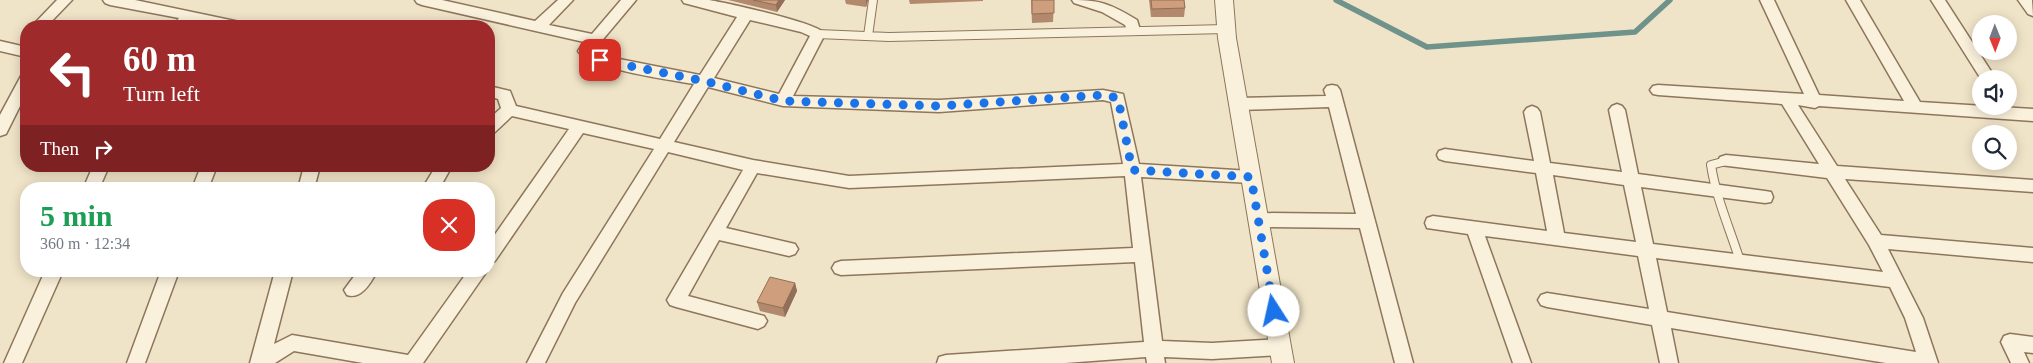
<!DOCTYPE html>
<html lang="en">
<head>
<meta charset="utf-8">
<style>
	:root { --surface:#fff; --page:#f2f2f3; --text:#1f2937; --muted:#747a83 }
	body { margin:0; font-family:Georgia,serif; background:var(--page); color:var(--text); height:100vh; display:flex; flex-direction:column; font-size:19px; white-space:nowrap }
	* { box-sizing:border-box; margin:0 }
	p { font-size:16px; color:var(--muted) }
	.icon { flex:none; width:28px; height:28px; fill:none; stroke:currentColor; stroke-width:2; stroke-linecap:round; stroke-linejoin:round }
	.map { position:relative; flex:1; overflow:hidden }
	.drawer { position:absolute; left:20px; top:182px; width:475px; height:95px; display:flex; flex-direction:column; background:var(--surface); border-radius:20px; box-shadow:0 2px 12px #0003 }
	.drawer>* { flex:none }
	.top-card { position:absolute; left:20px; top:20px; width:475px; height:152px; border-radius:20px; box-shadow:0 2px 12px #0003; background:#9e2a2b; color:#fff; overflow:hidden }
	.needle { width:32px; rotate:179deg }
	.buttons { position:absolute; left:1972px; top:15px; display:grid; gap:10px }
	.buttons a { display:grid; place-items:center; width:45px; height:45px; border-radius:50%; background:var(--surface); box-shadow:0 2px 12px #0003; font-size:25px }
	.pin { position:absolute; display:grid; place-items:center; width:42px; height:42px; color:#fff; margin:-21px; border-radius:10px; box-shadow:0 2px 8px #0006 }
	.me { position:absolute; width:55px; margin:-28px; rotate:350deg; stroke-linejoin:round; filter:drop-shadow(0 0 4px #0008) }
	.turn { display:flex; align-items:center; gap:18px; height:105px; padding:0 20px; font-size:22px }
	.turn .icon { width:65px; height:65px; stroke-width:2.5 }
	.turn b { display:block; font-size:35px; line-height:42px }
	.then { display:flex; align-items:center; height:48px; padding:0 20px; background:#0003; gap:10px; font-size:19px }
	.round { display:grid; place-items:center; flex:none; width:52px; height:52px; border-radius:20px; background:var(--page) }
	.overview { display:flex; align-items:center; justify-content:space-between; height:85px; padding:0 20px }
	h1 { font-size:30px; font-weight:600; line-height:38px; color:#1e9e55 }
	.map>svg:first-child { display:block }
</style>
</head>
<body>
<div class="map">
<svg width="2033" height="363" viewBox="0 0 2033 363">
	<rect width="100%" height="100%" fill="#f0e4c8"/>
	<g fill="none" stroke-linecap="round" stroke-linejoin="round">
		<!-- stream -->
		<path stroke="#6f938a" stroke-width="5.5" d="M1336,0L1427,47L1635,32L1670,0"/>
		<defs>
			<path id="service" d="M818,34L889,37L1226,29
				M868,36L873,0
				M1726,161L1711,165C1716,198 1730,229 1740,261"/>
			<path id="minor" d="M57,0H72L47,26H32Z
				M103,0H135L235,21L240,23L242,26H216L192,21L188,26H173L179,18L110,5L105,3Z
				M415,0H442L535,21L558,0H573L549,25L592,34L621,0H636L594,50L604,56L700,75L737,17L684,3L682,0C691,0 701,0 709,0C727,3 819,23 825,34L793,96L939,100L1103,90L1123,94L1139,164L1251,171L1257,173L1259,177L1257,181L1251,183L1141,177L1162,341L1212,343L1280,339L1286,341L1289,347L1286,353L1280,355L1212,359L1164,357L1165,363H1147L1146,357L1065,363H937L939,357L946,355L1144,342L1135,262L841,275L835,273L832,268L835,263L841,261L1133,248L1125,176L849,188L757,173L726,228L795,244L798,249L795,254L789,256L719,240L688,296L764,316L767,321L764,326L758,329L676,307L670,305L667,300L743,170L668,152L575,303L545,363H527L563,293L654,149L583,133L495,261L489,263V243L569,129L512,116L495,132L489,134V119L501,108L498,99L489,96V86L510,91L516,106L660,139L694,84C672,80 588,69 578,51L584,42L422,5L417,3ZM750,20L801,32L810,36L779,94L714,78ZM708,87L783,106L939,112L1103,100L1111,102L1123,164L849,176L753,160L674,142Z
				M1072,0C1102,0 1112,5 1137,20L1140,30L1138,33H1128L1125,25L1102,12L1074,3Z
				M1760,0H1774L1819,95L1904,101L1846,0H1860L1920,102L2033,109V121L1819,106L1815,108L1798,105L1837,166L2033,180V192L1845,179L1881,235L2033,248V262L1888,249L1923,318L1938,363H1886L1671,328L1678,363H1660L1652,325L1547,307L1541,305L1538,300L1541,295L1547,293L1649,309L1638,256L1485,236L1531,363H1513L1468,234L1427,228L1425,223L1427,218L1433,216L1547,231L1536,173L1445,161L1439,159L1437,155L1439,151L1445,149L1534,161L1524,112L1527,108L1532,106L1537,108L1540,112L1550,163L1622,172L1609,110L1612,106L1617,104L1622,106L1625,110L1638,174L1765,191L1771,192L1773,197L1771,202L1765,203L1641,187L1653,244L1883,272L1869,245L1827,178L1720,165L1718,161L1720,157L1726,155L1819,164L1782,104L1658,95L1653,94L1650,90L1653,86L1658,85L1804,94ZM1553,175L1624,185L1636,242L1564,233ZM1656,258L1890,287L1905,318L1916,352L1667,312Z
				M1931,0H1945L1996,79H1981Z
				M2018,0H2032L2033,16L2028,14Z
				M0,41L26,47V57L0,51Z
				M26,75V94L6,134L0,136V115L21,76Z
				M1332,85L1337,86L1340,90L1413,363H1395L1360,228L1258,227L1252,225L1250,220L1252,215L1258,213L1356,214L1329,107L1238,110L1233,108L1230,104L1233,100L1238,98L1326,96L1324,90L1327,86Z
				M93,166H109L99,189H83Z
				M201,166H217L208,189H192Z
				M304,166H320L314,189H298Z
				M436,166H452L439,189H422Z
				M45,271H63L22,363H4Z
				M161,271H179L145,363H127Z
				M275,271H293L274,344L292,335L408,355L468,271H487L423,363H363L294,351L275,363H250Z
				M358,271H377C371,283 361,300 347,295L344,290Z
				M2010,334L2033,337V353L2024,352L2029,363H2011L2001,342L2004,336Z"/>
			<path id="tertiary" d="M1215,0H1233L1236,38L1294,363H1272L1218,38Z"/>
		</defs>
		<!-- service casing -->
		<use href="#service" stroke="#8d765c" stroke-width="10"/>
		<!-- minor casing -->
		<use href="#minor" stroke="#8d765c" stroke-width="3"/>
		<!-- tertiary casing -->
		<use href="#tertiary" stroke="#8d765c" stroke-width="2"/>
		<!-- service -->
		<use href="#service" stroke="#faf1dc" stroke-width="8"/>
		<!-- minor -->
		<use href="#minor" fill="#faf1dc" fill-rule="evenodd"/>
		<!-- tertiary -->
		<use href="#tertiary" fill="#faf1dc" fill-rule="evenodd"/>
	</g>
	<!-- wall -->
	<path fill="#b2896c" d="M728,0H785L777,12Z
		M845,0H868L866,7L846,4Z
		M909,0H983V1L910,4Z
		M1031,0H1054L1053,22L1032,23Z
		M1149,0H1184L1185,8L1184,17H1151Z
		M795,283L797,291L785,317L760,311L757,302Z"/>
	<!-- shaded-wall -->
	<path fill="#916f58" d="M779,0H785L777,12L776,5Z
		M866,0H868L866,7Z
		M795,283L797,291L785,317L783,308Z"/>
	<!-- building -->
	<path fill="#cf9f7d" stroke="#916f58" d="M753,0H779L776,5Z
		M1032,0H1054V13L1032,14Z
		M1151,0H1184L1185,8L1152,9Z
		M770,277L795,283L783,308L757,302Z"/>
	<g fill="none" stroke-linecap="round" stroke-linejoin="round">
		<!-- route -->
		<path stroke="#1a73e8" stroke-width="9" stroke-dasharray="0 16.2" d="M600,60L704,81L784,101L939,106L1103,95L1118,98L1132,170L1251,177L1274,311"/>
	</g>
</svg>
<div class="buttons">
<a><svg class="needle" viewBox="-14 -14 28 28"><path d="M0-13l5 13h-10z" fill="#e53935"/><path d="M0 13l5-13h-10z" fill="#747a83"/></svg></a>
<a><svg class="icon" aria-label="sound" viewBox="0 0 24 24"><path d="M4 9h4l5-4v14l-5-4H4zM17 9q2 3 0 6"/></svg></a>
<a><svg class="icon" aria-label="search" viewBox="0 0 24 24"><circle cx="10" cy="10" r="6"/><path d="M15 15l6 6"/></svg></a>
</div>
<div class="pin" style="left:600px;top:60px;background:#d93025"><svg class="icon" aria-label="arrive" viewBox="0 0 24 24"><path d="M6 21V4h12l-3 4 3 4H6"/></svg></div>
<svg class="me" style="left:1274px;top:311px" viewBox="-20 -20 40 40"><circle r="19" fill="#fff"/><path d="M0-13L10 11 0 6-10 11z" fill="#1a73e8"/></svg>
<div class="top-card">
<div class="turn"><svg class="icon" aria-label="left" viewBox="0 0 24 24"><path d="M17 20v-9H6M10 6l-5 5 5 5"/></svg><div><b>60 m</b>Turn left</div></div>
<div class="then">Then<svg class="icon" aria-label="right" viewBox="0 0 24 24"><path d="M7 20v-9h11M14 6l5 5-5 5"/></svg></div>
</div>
<section class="drawer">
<div class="overview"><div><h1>5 min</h1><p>360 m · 12:34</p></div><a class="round" style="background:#d93025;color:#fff"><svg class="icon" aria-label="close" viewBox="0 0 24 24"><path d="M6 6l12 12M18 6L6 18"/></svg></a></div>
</section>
</div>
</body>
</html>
